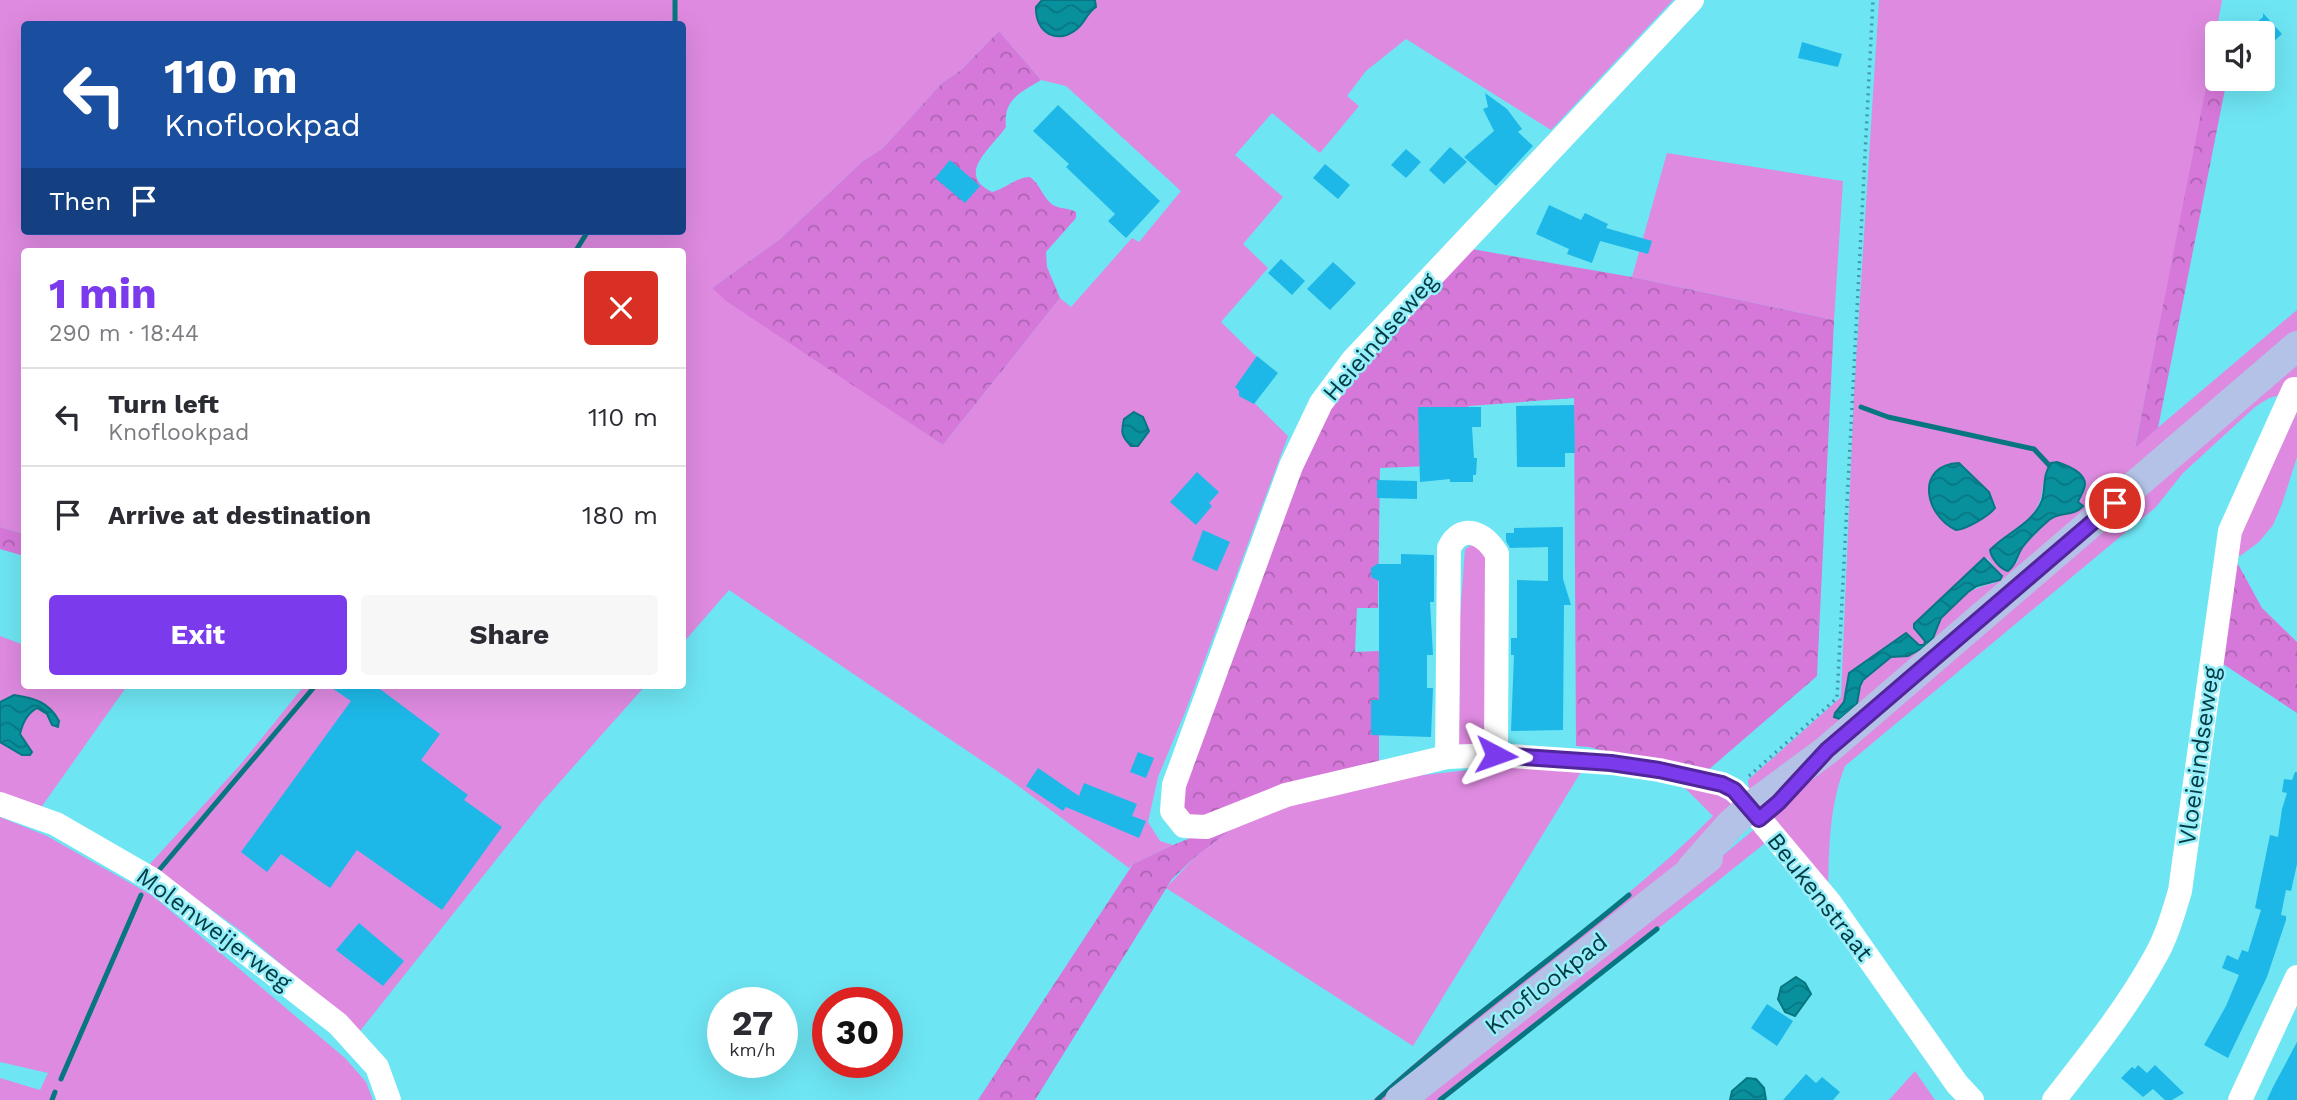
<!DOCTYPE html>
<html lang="en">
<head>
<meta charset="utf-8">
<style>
	:root { --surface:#fff; --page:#f7f7f7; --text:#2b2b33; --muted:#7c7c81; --line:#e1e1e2; --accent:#7c3aed }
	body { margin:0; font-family:"Work Sans",sans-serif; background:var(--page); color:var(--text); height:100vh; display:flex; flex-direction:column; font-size:26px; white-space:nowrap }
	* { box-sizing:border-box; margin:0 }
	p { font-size:23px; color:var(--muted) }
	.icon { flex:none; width:38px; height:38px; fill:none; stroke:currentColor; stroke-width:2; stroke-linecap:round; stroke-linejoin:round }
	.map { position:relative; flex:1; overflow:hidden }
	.side { position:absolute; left:21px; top:248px; width:665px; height:441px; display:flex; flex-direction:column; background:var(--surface); border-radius:7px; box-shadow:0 7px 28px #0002 }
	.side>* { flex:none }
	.hud { position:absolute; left:21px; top:21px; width:665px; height:214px; border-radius:7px; box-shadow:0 7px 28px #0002; background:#1a4fa0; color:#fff; overflow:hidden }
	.controls { position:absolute; left:2205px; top:21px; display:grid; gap:14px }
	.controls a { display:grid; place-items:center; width:70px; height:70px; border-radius:7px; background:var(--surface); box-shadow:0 7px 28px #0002; font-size:35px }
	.speed { position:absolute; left:707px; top:987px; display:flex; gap:14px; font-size:35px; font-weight:700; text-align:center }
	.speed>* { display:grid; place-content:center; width:91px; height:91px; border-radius:50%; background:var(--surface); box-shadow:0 7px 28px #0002; line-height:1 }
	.speed small { font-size:18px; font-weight:400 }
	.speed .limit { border:10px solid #d22; background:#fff; color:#111 }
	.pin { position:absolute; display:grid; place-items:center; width:60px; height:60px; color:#fff; margin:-30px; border:4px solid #fff; border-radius:50%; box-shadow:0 2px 7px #0007 }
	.me { position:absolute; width:77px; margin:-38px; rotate:94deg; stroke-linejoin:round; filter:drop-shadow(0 0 5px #0008) }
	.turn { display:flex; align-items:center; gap:24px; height:147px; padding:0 28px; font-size:32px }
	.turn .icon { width:91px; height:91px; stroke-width:2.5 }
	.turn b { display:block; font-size:49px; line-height:60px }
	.then { display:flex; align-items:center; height:66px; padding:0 28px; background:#0003; gap:14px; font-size:26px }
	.round { display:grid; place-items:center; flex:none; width:74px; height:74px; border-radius:7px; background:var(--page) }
	.headline { display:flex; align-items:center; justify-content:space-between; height:119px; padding:0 28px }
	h1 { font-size:42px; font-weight:700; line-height:52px; color:var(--accent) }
	.primary-button { display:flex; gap:14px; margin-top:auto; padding:14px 28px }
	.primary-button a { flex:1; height:80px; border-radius:7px; background:var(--accent); color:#fff; font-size:28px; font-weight:700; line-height:80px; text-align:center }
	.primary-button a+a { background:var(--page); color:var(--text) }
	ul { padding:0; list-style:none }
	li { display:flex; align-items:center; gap:21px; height:98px; padding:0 28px; border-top:2px solid var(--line) }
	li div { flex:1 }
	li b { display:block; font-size:26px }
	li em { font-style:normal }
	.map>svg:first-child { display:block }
</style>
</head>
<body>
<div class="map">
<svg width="2297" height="1100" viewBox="0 0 2297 1100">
	<defs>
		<pattern id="forest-crowns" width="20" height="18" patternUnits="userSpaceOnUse" patternTransform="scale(1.75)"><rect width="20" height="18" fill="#d678da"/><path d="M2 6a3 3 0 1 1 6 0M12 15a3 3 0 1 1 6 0" fill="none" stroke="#ab64b2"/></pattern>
		<pattern id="water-waves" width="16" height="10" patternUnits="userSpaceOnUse" patternTransform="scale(1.75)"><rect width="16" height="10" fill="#09909d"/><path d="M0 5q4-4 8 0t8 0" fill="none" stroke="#077782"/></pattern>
	</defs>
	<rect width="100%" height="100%" fill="#6ee5f3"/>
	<!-- grass -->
	<path fill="#de8ae0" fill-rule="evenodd" d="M0,0H1042L1036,8L1080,27L1089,12L1096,7L1095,0H1673L1551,130L1406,39L1366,71L1347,96L1359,106L1320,153L1272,113L1235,155L1283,197L1243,244L1268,268L1221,322L1265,365L1239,388L1288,436L1186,710L1158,777L1148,822L1160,841L1173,845L1133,864L1129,868L1009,779L729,590L683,643L682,252H24V534L0,527ZM24,24H682V231H24ZM999,31L1041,80L1066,86L1181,191L1139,242L1132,238L1071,307L1060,298L943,445L712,288L780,239L863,161L883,148L942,83L961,70Z
		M1879,0H2222L2191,171L2135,447L2297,310V332L1842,726L1749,790L1748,780L1841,697L1854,393ZM1964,466L1988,492V515L1978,519L1972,526ZM2043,483L2083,492L2078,502L2082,507L2051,518L2021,549L2017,563L1990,550C2014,525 2041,523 2043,483ZM1987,558L1997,570L1995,583C1973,587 1957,597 1944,615C1939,621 1938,629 1934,635C1925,650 1907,656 1891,657C1875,670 1860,676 1859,698L1835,713L1844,702L1849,673L1906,633L1919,645H1924L1925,641L1914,628V624Z
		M1667,153L1843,181L1834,320L1632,277Z
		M2297,357V376L2287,393L2269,398L2255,407L2183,473L2156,507L1845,766C1829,806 1829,850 1828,892L1767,819Z
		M2297,395V457L2282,504L2273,525L2259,542L2240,556L2233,555Z
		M1488,543V750L1459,744L1460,617L1465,549L1473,544Z
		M0,636L24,645V686H127L40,809L0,796V742L12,750L32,751L20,734L24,721L37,707L47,714L41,701L14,695L0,702Z
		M304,686H645L542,802L360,1031L244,933L149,865L240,765Z
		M1488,768H1536L1581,772L1413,1046L1166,888L1195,857L1253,813L1414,776Z
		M1678,781L1711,788L1740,810L1699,847L1391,1100H1373C1482,1000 1609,921 1713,816Z
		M0,817L47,836L153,896L345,1058L366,1082L373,1100H0V1078L40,1090L48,1073L0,1062Z
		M1757,827L1769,840L1444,1100H1419L1586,969Z
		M1915,1071L1935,1100H1889Z"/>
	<!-- forest -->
	<path fill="url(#forest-crowns)" d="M999,31L1041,80C1020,93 1003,99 1006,127C993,147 954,174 992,192C1005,189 1016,177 1030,177C1040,184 1043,198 1053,205C1060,209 1069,208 1076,212V218L1046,252L1047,267L1060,298L943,445L726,301L712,288L780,239L863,161L883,148L942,83L961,70Z
		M2210,67L2217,69V79H2227L2158,428L2135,448Z
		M1466,248L1632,277L1834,320L1817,676L1707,771L1633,759L1589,747L1576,746L1574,398L1470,406L1452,412L1430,466L1380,468L1378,608H1357L1355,652L1379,651V766L1198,817H1189L1177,802L1323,404Z
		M0,527L24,534V556L0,549Z
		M2233,555L2262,608L2297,642V713L2217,660Z
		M1253,813L1195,857L1172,879L1035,1100H978L1133,864L1173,845Z"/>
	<!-- water -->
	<path fill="url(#water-waves)" stroke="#077681" stroke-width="2" d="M1042,0H1095L1096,7C1087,13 1085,22 1078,28C1058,46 1035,33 1036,7Z
		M1134,412L1143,417L1149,431L1138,446H1131C1121,436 1121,432 1124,419Z
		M2057,462C2066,465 2085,472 2085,484C2085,490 2080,496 2078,502L2083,506C2074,517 2059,511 2049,520C2040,528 2028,539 2022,548C2016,557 2017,564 2008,571C2000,569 1991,558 1990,550C2006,533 2034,523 2042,500C2046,487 2042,476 2051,463Z
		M1959,463L1989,492L1995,508C1989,516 1967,529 1956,530C1924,515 1915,465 1959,463Z
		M1984,558L2002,576L2000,580L1977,586L1968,592L1941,618L1933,638L1926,646L1908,656L1891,657L1863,680L1860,686L1857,704L1840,719L1834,717L1835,713L1844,702L1849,673L1906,633L1919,645H1924L1925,641L1914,628V624Z
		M14,695C34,698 49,702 59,721L58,727L52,725L47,714L37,708C27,714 23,722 20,734L32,752L30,755H22L0,742V702Z
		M1796,977L1805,983L1811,994L1795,1016L1785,1012L1778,999L1781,987Z
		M1747,1078L1756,1079L1764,1088L1766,1100H1730L1732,1091Z"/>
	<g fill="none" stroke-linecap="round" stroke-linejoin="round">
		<!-- stream -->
		<path stroke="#077681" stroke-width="5" d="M675,0V24
			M575,252L588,231
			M1861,407L1888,417L2034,449L2049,465
			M160,869L315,686
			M61,1079L141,895
			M52,1100L55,1092
			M1377,1100C1457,1027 1546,964 1629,895
			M1440,1100L1657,929"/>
	</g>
	<!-- building -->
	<path fill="#1db8e8" d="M2263,13L2282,34L2263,51V33H2244L2263,17Z
		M1802,42L1842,54L1838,67L1798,58Z
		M1485,93L1507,109L1522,129L1518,132L1533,146L1496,186L1464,157L1494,131L1483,109L1488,107Z
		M1058,105L1160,201L1126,238L1108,221L1115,214L1066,167L1069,164L1033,131Z
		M1450,147L1467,162L1444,184L1429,170Z
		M1406,149L1421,162L1406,178L1391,165Z
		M950,160L980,186L965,203L935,178Z
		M1325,164L1350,185L1338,199L1313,178Z
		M1549,205L1581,220L1585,213L1608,224L1606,228L1652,241L1648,254L1600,241L1592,263L1567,254L1569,249L1536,234Z
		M1281,259L1305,281L1292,295L1268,273Z
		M1333,262L1356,283L1330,310L1307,289Z
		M1257,356L1278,373L1254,404L1239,396V391L1235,387Z
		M1574,405L1575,453H1565V467H1517L1516,406Z
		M1418,407H1481V427H1472L1474,458H1477L1476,475H1473V482H1450V479L1420,482Z
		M1197,472L1219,492L1209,503L1212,506L1196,525L1170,502Z
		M1377,480L1417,481V499L1377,498Z
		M1563,527V579L1571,605H1564L1563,730L1511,731L1514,655H1511V638H1517V580L1548,581V547L1510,548L1506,541V533H1514V528Z
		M1203,530L1230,542L1217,571L1192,560Z
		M1401,554L1434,555V602H1430L1433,655H1427V688H1433L1431,737L1371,735V700H1379V581L1371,577V568L1377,564H1401Z
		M329,686H376L440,734L421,760L468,795L464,800L502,827L442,910L357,850L330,888L281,854L267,872L241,852L351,701Z
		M1138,752L1154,758L1146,778L1130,772Z
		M1038,768L1079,796L1084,783L1137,804L1132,816L1146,821L1139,838L1066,807L1063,811L1026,786Z
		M2295,772H2297V864L2291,891L2286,890L2281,915L2286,916V920L2267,977L2228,1058L2204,1045L2226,1006L2239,975L2222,968L2227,955L2238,960L2242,950L2248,952L2261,910L2255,908L2270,835L2278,837L2282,809L2287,793L2282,792L2284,779L2292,780Z
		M359,923L404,961L383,986L336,950Z
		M1767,1004L1793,1021L1777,1046L1751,1028Z
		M2297,1042V1100H2267L2273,1087Z
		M2138,1065L2147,1073L2155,1065L2184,1093L2172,1100H2165L2153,1089L2143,1097L2121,1078L2132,1067L2135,1069Z
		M1806,1074L1816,1083L1822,1077L1840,1092L1833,1100H1783Z"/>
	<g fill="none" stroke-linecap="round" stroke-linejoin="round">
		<!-- path -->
		<path stroke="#3f9ba6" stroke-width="3.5" stroke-dasharray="2 5" stroke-linecap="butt" d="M1749,776L1837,698L1873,0"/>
		<!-- minor -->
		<path stroke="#fff" stroke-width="24" d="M1692,0L1353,360L1321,403L1291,466L1174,785L1172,811L1184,826L1206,827L1286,795L1447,757L1496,755L1611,763L1659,770L1722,784L1734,790L1743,799L1830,903L1957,1084L1972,1100
			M1447,757L1449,548C1462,521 1485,534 1497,554L1496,755
			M0,804L56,824L153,880L338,1024L377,1067L389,1100
			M2054,1100C2090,1054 2127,1008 2155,957C2167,936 2173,914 2180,891L2230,531L2294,389
			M2240,1100L2297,977"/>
		<!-- major -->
		<path stroke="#b3c2e6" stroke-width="30" d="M1692,868L1730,825L1750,807L1827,750L2297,346
			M1400,1100L1708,858"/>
	</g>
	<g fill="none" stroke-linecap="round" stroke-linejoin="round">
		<defs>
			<path id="route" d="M1496,755L1611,763L1659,770L1722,784L1734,790L1759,819L1779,802L1827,750L2115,503"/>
		</defs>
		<!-- route casing -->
		<use href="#route" stroke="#51269a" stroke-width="18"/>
		<!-- route -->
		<use href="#route" stroke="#7c3aed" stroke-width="12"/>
	</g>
	<g text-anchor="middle" stroke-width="5" stroke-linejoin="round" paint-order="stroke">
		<!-- street labels -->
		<g font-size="24" fill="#023b41" stroke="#95eef9">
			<text transform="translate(1380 337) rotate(-49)" y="8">Heieindseweg</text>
			<text transform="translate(2199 756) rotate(-82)" y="8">Vloeieindseweg</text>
			<text transform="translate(1820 897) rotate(52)" y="8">Beukenstraat</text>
			<text transform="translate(214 929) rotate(37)" y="8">Molenweijerweg</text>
			<text transform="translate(1546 984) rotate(-38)" y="8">Knoflookpad</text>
		</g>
	</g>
</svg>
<div class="controls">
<a><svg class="icon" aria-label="sound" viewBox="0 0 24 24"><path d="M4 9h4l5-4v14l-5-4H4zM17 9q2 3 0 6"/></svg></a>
</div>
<div class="speed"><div>27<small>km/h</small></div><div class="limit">30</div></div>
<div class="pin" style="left:2115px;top:503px;background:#d93025"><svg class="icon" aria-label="arrive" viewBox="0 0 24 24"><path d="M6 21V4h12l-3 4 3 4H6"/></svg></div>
<svg class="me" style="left:1496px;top:755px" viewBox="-20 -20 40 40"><path d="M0-17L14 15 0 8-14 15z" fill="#7c3aed" stroke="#fff" stroke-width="4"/></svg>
<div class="hud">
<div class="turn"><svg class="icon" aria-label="left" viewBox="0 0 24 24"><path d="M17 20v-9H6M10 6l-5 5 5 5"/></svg><div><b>110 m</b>Knoflookpad</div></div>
<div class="then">Then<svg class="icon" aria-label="arrive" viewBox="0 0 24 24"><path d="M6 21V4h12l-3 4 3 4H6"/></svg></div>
</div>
<section class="side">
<div class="headline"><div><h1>1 min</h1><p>290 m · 18:44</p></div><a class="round" style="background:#d93025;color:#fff"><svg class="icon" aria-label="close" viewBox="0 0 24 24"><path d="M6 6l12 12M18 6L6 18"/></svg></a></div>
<ul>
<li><svg class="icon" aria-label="left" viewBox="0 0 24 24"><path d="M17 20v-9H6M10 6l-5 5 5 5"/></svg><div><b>Turn left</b><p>Knoflookpad</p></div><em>110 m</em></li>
<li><svg class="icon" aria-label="arrive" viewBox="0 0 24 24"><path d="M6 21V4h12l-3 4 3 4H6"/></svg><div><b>Arrive at destination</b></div><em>180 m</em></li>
</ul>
<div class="primary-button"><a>Exit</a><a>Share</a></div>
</section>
</div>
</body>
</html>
